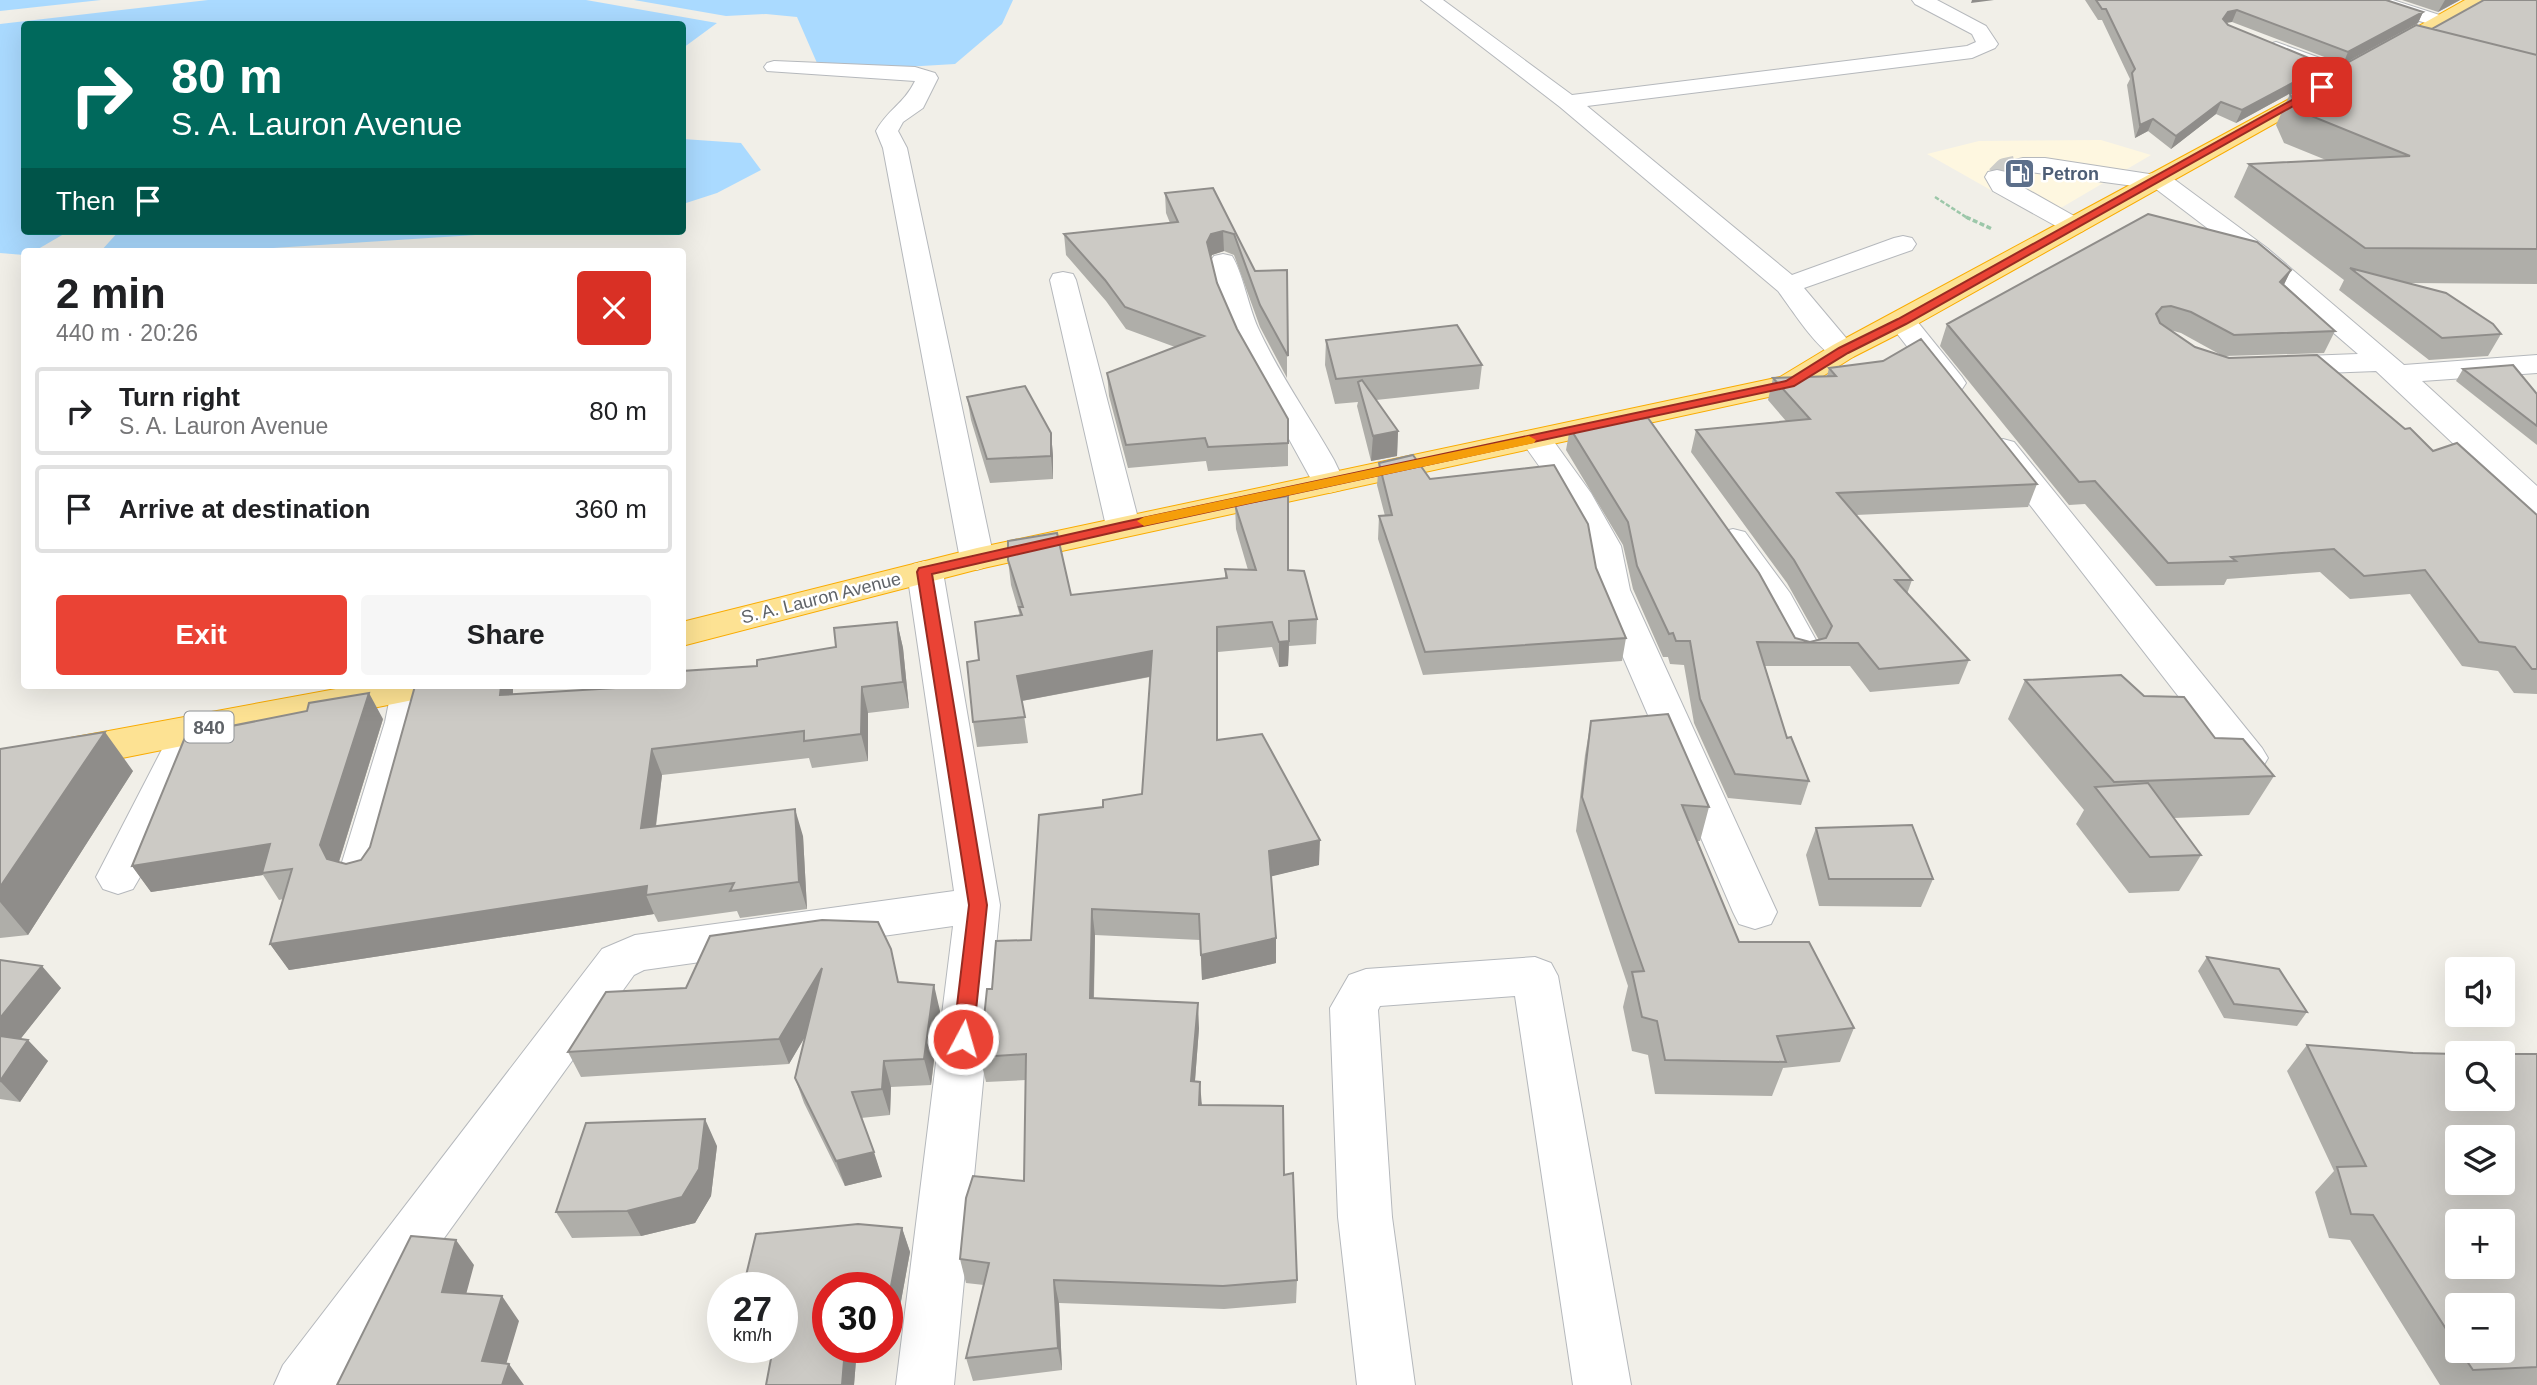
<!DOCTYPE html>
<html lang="en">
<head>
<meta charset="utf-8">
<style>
	:root { --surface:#fff; --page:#f6f6f6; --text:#202124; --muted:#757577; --line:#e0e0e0; --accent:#ea4335 }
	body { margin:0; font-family:Helvetica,sans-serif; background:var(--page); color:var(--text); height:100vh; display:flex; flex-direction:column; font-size:26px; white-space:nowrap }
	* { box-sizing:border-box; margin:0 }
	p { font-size:23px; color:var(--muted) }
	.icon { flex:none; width:38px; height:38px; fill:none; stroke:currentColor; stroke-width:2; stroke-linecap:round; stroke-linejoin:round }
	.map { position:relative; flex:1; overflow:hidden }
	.panel { position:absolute; left:21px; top:248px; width:665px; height:441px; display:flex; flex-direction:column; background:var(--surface); border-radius:7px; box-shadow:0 7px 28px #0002 }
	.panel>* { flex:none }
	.top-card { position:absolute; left:21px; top:21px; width:665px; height:214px; border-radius:7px; box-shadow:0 7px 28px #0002; background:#00695c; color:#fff; overflow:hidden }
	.tools { position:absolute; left:2445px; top:957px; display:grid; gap:14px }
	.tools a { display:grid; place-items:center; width:70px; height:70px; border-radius:7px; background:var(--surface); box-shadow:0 7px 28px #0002; font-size:35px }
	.speed { position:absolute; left:707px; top:1272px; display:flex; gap:14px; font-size:35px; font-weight:700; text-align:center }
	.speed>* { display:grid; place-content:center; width:91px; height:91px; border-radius:50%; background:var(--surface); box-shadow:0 7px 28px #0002; line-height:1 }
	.speed small { font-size:18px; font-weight:400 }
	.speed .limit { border:10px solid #d22; background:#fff; color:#111 }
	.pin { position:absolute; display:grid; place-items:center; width:60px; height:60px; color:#fff; margin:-30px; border-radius:14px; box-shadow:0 4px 10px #0006 }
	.me { position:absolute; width:77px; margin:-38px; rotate:6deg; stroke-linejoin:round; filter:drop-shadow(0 0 5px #0008) }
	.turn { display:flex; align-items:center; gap:24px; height:147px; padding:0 35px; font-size:32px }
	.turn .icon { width:91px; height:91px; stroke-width:2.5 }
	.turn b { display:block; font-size:49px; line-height:60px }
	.then { display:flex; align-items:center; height:66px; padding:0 35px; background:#0003; gap:14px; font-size:26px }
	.round { display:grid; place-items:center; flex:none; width:74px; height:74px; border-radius:7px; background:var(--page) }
	.summary { display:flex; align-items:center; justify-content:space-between; height:119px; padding:0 35px }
	h1 { font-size:42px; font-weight:800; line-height:52px }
	.primary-button { display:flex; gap:14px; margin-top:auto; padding:14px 35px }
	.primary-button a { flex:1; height:80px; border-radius:7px; background:var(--accent); color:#fff; font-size:28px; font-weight:800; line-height:80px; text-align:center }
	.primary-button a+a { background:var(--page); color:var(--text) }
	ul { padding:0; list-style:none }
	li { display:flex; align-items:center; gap:21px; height:88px; margin:0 14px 10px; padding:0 21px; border:4px solid var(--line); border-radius:7px }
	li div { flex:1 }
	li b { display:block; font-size:26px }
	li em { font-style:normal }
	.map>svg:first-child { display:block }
</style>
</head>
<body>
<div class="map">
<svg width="2537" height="1385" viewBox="0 0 2537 1385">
	<rect width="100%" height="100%" fill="#f1efe8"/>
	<!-- commercial -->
	<path fill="#fef7e0" d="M2101,140L2151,155L2042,219L1927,154L1979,141Z"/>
	<!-- water -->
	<path fill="#aadaff" d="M0,0H101L0,11Z
		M208,0H586L717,23L683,48L682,24H24V231H69L33,252H24V255L0,253V24Z
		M634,0H1013L1002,24L955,64L871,69L817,63L797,17L766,14L726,16Z
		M683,139L741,143L761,170L717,193L683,204Z
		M119,231H537L212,252H100Z"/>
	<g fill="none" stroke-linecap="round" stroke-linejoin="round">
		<!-- minor-tunnel -->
		<path stroke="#ccccc8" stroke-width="22" stroke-dasharray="22 11" stroke-linecap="butt" d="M1997,177L2005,169L2023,165"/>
		<defs>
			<path id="minor" d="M1421,0H1443L1572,95L1967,46L1976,42L1972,34L1915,4L1912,0H1937L1986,26L1998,44L1995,48L1972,58L1587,106L1792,275L1894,238L1903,236L1912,238L1916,244L1912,250L1804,288L1857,351L1853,357C1846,359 1839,361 1832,356C1812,342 1793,311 1778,291L1560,107Z
				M2364,0H2393L2449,18L2452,22L2449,26H2435L2367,4Z
				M2276,42L2353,70L2357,74L2353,78L2346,80L2269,52L2266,48L2269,44Z
				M774,61L915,67L935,73L938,78L923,108L903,122L898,131L907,148L994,559L989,566L977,570L965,566L960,559L883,148L876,131C888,109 904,104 915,81L767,71L764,67L767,63Z
				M2023,158H2045L2149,174L2158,172L2167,174L2267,248L2404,365L2537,355V373L2422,381L2537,486V514L2525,511L2376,371L2276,375L2266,372L2261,366L2266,360L2276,357L2358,354L2248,259L2156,189L2015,170L2011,165L2015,160Z
				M1997,170L2006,172L2012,181L2083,221L2087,226L2083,231L2074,234L2065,231L1993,191L1985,177L1988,172Z
				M1223,254L1232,256C1242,271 1249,308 1258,328C1279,374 1309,416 1334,460L1345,483L1341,490L1329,493L1317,490L1240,350L1220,304L1210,262L1214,256Z
				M1063,272L1073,274L1076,280L1140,526L1135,533L1123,536L1111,533L1106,526L1050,280L1053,274Z
				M1902,313L1912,315L1962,377L1966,383L1962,389L1951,392L1940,389L1892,327L1888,321L1892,315Z
				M1536,430L1547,432L1591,493L1621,546L1630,590L1777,912L1771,924L1755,929L1739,924L1733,912L1594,590L1587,546L1559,494L1520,439L1525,432Z
				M2003,439L2014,442L2262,748L2268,758L2262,768L2248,772L2234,768L1992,456L1987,449L1992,442Z
				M1733,529L1745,532L1790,593L1822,651L1816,660L1803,663L1790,660L1784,651L1755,595L1716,539L1721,532Z
				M925,561L937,564L943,572L1000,905L954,1385H896L953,926L644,970L634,975L338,1385H274L283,1365L602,949L635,935L954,891L907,572L913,564Z
				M430,686L425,722L383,872L376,884L361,888L346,884L339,872L385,722L392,687Z
				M192,716L206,720L212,730L140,877L133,889L118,894L103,889L96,877L172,730L178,720Z
				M1535,957L1551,963L1558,976L1631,1385H1573L1515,996L1380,1006L1378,1010L1392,1217L1415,1385H1357L1338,1217L1330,1008L1349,975L1366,969Z"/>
			<path id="highway" d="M2465,0H2489L2390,58H2376L2373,54L2376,50Z
				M2330,77L2338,78L2341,83L2338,88L1912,327L1853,357L1801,390L979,569L682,646V622L977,548L1780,377L1833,345Z
				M352,686H437L432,695L418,699L102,762L0,779V751Z"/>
		</defs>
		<!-- minor casing -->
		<use href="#minor" stroke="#b5b8bc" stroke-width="2"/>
		<!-- highway casing -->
		<use href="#highway" stroke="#f9ab00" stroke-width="2"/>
		<!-- path-far1 -->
		<path stroke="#9cc7a9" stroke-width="2.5" stroke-dasharray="4.5 2" stroke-linecap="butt" d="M1935,197L1969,219"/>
		<!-- path -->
		<path stroke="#9cc7a9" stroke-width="3.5" stroke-dasharray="5 2.5" stroke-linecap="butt" d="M1966,217L1992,229"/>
		<!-- minor -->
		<use href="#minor" fill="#fff" fill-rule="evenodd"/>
		<!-- highway -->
		<use href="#highway" fill="#fde293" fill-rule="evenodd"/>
	</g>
	<!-- wall -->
	<path fill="#afaea9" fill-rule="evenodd" d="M2085,0H2386L2423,12L2418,23L2343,64L2232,22L2226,23L2228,25L2326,65L2320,77L2236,123L2216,114L2171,149L2148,131L2135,138L2127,85L2130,79L2102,20H2098Z
		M2402,0H2460L2438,12Z
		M2537,0V284L2408,283L2501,334L2488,356L2429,360L2339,290L2344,280L2234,197L2249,164L2326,160L2284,143L2276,125L2290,94L2432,29Z
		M1213,188L1255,271L1287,270V378L1260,327L1234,255L1224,251L1212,255L1211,257L1217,283L1237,329L1288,419V466L1208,471L1206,461L1128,468L1109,396L1107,373L1175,347L1126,329L1106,301L1066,255L1064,234L1170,223L1166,213L1165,193Z
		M2291,270L2284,284L2335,331L2324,353L2225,356L2405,429L2433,451L2537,515V694L2514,693L2498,671L2462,666L2410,594L2350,599L2320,572L2227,579L2224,585L2156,586L2085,504L2069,505L1940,346L1947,324ZM2170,330L2181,333L2221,355L2195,347Z
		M1326,340L1482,365L1479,389L1376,400L1398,431L1397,456L1371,461L1357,406L1358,402L1335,404L1325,365Z
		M1829,368L2037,484L2028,507L1856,515L1912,580L1907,594L1969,660L1959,684L1870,692L1850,666H1765L1787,738L1809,781L1801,805L1728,798L1694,723L1684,665L1670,664L1668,657H1663L1633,589L1623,545L1566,450L1570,428L1795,638L1810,642L1819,640L1787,583L1691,452L1696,430L1786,421L1768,400L1773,378L1827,376Z
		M2463,369L2537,394V445L2456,381Z
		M967,397L1051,433L1053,456V479L990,483L971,420Z
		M1379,463L1430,479L1596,568L1626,638L1622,661L1423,675L1378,539L1379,516H1385L1377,485Z
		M1235,505L1288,570L1317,619L1316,644L1289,646L1288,666L1279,667L1272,647L1218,652V740L1319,865L1271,876L1276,963L1202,980L1200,940L1095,935L1094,998L1199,1028L1195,1081L1202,1105L1284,1175L1297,1280L1296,1303L1224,1309L1059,1303L1062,1370L973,1381L966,1358L984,1285L966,1283L960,1259L1024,1181L1026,1080L986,1082L980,1057L992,989L1031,940L1103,807L1142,794L1150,677L1022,701L1028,743L977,747L973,722L979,660L1020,616L1011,585L1008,560L1071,595L1225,578V569L1248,570L1236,529Z
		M897,622L903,648L909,708L868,713V761L812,768L809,758L662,775L656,827L803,836L807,909L740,918L737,911L658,922L654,914L289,970L270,944L283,899L279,900L263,875L151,892L132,866L383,719L339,862L346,864L361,860L513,689V694L682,686L757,666L836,647Z
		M2025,680L2144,696L2215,738L2274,776L2249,815L2174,818L2201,855L2179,891L2129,893L2076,824L2084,810L2008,719Z
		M1591,721L1709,807L1700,841H1697L1739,942L1854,1028L1840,1062L1783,1068L1772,1096L1655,1094L1648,1055L1632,1051L1623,1007L1628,986L1576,831L1585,755Z
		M0,749L133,771L28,935L0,938Z
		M1816,828L1933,879L1921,907L1819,906L1806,855Z
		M2207,957L2307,1012L2297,1026L2224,1018L2198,971Z
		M0,960L61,988L20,1039L48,1061L20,1102L0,1099Z
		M899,982L940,1011L931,1085L891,1087L890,1115L861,1118L882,1177L845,1186L804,1103L795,1078L805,1037L789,1064L581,1077L568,1052Z
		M2307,1045L2413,1053L2537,1054V1385H2440L2350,1240L2329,1238L2315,1192L2334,1171L2287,1071ZM2457,1306L2502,1351H2457Z
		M717,1146L711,1196L695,1223L641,1236L572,1238L556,1212Z
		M858,1224L902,1228L910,1252L895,1334L887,1333V1288H828V1348H857L854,1385H766L772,1353L743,1360L736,1348H782V1288H743L756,1234Z"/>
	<!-- shaded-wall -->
	<path fill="#8f8d8a" d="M1972,0H1994L1971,3Z
		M2445,0H2460L2438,12Z
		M2237,10L2232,22L2223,23V19L2228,12Z
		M2423,12L2418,23L2343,64L2348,52Z
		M2326,65L2320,77L2236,123L2242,110Z
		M2221,102L2216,114L2171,149L2176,136Z
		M2153,119L2148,131L2135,138L2140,125Z
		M1223,231L1224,251L1212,255L1207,263V242L1211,234Z
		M2291,270L2281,291L2280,282Z
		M1398,431L1397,456L1371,461L1373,436Z
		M1051,433L1053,456V479L1051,456Z
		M897,622L903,648L909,708L903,682Z
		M1217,627L1218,652V766L1217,740Z
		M1289,641L1288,666L1279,667V642Z
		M1152,651L1153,676L1021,701L1017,676Z
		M501,686H512L513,689L512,722L500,695Z
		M862,687L868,713V761L861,734Z
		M369,693L383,719L336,871L327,859L320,845Z
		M105,732L133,771L28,935L0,902V887Z
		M652,749L662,775L652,855L641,828Z
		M795,809L803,836L807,909L799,882Z
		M1320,840L1319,865L1269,877V851Z
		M270,844L262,873L263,875L151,892L132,866Z
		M647,886L646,895L654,914L289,970L270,944Z
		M1092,909L1095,935L1093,1023L1090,998Z
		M1276,938V963L1202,980L1201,955Z
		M42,966L61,988L7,1056L0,1048V1018Z
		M822,968L830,994L789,1064L779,1039Z
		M934,985L940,1011L931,1085L924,1059Z
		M1198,1003L1199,1028L1193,1106L1191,1081Z
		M28,1040L48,1061L20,1102L0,1081Z
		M884,1061L891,1087L890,1115L882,1089Z
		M1200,1082L1202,1107L1199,1105Z
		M705,1119L717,1146L711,1196L695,1223L641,1236L627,1211Z
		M874,1152L882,1177L845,1186L836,1161Z
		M902,1228L910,1252L895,1334L887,1312V1307Z
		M456,1240L474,1265L460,1317L442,1292Z
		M1054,1280L1059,1303L1062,1370L1058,1348Z
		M502,1296L519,1321L500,1385L482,1361Z
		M736,1348H782L788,1349L743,1360Z
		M845,1348H857L854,1385H842Z
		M509,1364L524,1385H502Z"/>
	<!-- building -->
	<path fill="#cccac5" stroke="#8f8d8a" stroke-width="2" fill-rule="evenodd" d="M2096,0H2386L2423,12L2348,52L2237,10L2228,12L2223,19L2228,25L2326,65L2242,110L2221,102L2176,136L2153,119L2140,125L2132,73L2135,69L2106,9H2102Z
		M2484,0H2537V55L2432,29Z
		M2416,25L2537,55V249L2365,248L2249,164L2410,156L2299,111L2290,94Z
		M1213,188L1255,271L1287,270L1288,356L1260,305L1234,234L1223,231L1211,234L1207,242L1217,283L1237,329L1288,419V443L1208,447L1205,438L1126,445L1107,373L1204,336L1125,307L1105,280L1064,234L1178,222L1165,193Z
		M2148,214L2257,242L2291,270L2280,282L2335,331L2234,335L2191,312L2171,306L2162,307L2156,314L2160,323L2195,347L2229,358L2317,355L2405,429L2410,428L2433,451L2457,443L2537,515V669H2532L2515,647L2479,642L2425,570L2364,576L2334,549L2231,557L2236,561L2168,563L2095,481L2079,482L1947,324Z
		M2350,268L2446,293L2493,324L2501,334L2442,338Z
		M1457,325L1482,365L1336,379L1326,340Z
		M1921,339L2037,484L1837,493L1912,580H1895L1969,660L1879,669L1858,643L1757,642L1787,738L1791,737L1809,781L1735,774L1700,699L1690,641H1676L1673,633L1669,634L1637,566L1628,522L1570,428L1648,418L1759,573L1795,638L1810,642L1826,638L1832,626L1794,560L1696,430L1810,419L1773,378L1836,376L1829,368L1883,361Z
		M2513,365L2537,394V426L2463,369Z
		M1362,380L1398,431L1373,436L1358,382Z
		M1025,386L1051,433V456L987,459L967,397Z
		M1413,455L1430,479L1554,465L1588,524L1596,568L1626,638L1425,652L1379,516L1392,515L1379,463Z
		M1288,496V570L1304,571L1317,619L1289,621V641L1279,642L1272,622L1217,627V740L1262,734L1320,840L1269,851L1276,938L1201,955L1199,914L1092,909L1090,998L1198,1003L1191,1081L1200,1082L1199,1105L1283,1106L1284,1175L1293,1173L1297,1280L1223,1286L1054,1280L1058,1348L966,1358L989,1263L960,1259L966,1198L973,1176L1024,1181L1026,1054L980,1057L987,989H992L996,941L1031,940L1039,815L1103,807V800L1142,794L1152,651L1017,676L1025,717L973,722L967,662L979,660L975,622L1022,615L1019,607H1023L1008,560V541L1057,533L1071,595L1227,578L1225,569L1256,570L1235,505Z
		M897,622L903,682L862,687L861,734L804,741V731L652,749L641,828L795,809L799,882L730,891L734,883L646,895L647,886L270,944L292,869L262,873L270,844L132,866L186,735L307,711L309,703L369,693L320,845L327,859L346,864L361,860L370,847L415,686H501L500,695L649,686H682V671L757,666V660L836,647L834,628Z
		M2121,675L2144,696L2184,697L2215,738L2243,739L2274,776L2114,782L2025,680Z
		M1668,714L1709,807L1682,805L1739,942H1809L1854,1028L1777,1036L1786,1062L1665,1060L1657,1021L1642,1017L1632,972L1644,971L1582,797L1591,721Z
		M105,732L0,887V749Z
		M2148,783L2201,855L2150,857L2095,787Z
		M1912,825L1933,879H1829L1816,828Z
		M822,920L878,922L891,949L898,982L934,985L924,1059L884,1061L882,1089L852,1092L874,1152L836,1161L795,1078L822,968L779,1039L568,1052L606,992L686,988L710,936Z
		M2207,957L2279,969L2307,1012L2234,1004Z
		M0,960L42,966L0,1018Z
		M0,1036L28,1040L0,1081Z
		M2307,1045L2413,1053L2457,1054V1099H2502V1054H2537V1367L2473,1370L2460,1351H2502V1306H2457V1346L2373,1215L2351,1214L2337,1167L2366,1166ZM2457,1138H2502V1183H2457ZM2457,1222H2502V1267H2457Z
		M705,1119L699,1169L682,1197L627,1211L556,1212L586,1123Z
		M858,1224L902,1228L887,1307V1288H828V1348H845L842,1385H766L773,1348H782V1288H743L756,1234Z
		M411,1236L456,1240L442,1292L502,1296L482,1361L509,1364L502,1385H337Z"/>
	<!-- route -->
	<path fill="#ea4335" stroke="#982c22" stroke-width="2" d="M2319,85L2327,87L1906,324L1848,353L1794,386L1124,530L932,574L987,905L973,1039L970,1045L963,1047L956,1045L953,1039L969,905L917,572L919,568L1124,522L1786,381L1839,348L1898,319Z"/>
	<!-- slow -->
	<path fill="#f59e0b" d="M1529,436L1536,440L1534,443L1144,526L1137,521L1144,517Z"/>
	<!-- icons -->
	<defs>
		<symbol id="fuel-square" viewBox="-11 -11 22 22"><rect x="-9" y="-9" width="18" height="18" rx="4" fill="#5c6f8a" stroke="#fff"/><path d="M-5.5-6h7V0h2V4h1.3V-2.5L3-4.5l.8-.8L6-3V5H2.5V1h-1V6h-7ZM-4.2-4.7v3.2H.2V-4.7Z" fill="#fff"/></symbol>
	</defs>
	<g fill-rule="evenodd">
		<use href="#fuel-square" x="2002" y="156" width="35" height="35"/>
	</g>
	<g text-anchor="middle" stroke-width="5" stroke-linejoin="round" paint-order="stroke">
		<!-- far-service labels -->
		<g font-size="18" font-weight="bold" fill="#4e5e75" stroke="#fff" text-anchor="start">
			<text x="2042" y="180">Petron</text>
		</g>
		<!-- far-street labels -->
		<g font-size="18" fill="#5f6368" stroke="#fff">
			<text transform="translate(821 598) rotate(-14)" y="6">S. A. Lauron Avenue</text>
		</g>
		<!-- shield labels -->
		<rect fill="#fff" stroke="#8f9295" stroke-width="2" x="184.5" y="711.5" width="49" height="31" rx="5"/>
		<g font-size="19" font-weight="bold" fill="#5f6368">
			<text x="209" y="734">840</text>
		</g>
	</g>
</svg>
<div class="tools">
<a><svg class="icon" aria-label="sound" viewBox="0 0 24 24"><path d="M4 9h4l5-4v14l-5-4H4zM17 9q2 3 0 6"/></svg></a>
<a><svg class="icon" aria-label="search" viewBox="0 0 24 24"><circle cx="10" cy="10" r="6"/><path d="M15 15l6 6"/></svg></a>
<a><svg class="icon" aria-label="layers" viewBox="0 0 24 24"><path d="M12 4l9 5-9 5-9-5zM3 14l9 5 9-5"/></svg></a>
<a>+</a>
<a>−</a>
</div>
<div class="speed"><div>27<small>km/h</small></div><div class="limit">30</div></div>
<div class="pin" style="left:2322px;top:87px;background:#d93025"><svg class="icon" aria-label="arrive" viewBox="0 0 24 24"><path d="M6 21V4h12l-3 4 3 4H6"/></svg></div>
<svg class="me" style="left:963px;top:1039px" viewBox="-20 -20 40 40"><circle r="17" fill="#ea4335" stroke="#fff" stroke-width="3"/><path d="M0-11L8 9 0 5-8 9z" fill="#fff"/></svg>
<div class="top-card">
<div class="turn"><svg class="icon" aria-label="right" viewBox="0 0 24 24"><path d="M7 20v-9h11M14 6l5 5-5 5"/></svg><div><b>80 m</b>S. A. Lauron Avenue</div></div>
<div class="then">Then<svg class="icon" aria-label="arrive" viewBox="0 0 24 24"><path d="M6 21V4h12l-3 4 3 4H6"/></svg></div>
</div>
<section class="panel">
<div class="summary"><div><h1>2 min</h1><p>440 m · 20:26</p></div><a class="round" style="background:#d93025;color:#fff"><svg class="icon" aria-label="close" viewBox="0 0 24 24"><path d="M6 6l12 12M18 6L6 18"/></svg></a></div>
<ul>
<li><svg class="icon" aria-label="right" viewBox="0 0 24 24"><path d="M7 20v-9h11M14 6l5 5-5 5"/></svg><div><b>Turn right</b><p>S. A. Lauron Avenue</p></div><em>80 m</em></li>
<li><svg class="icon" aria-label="arrive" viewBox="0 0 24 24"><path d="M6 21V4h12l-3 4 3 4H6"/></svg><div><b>Arrive at destination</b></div><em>360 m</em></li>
</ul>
<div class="primary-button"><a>Exit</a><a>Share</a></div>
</section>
</div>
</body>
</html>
